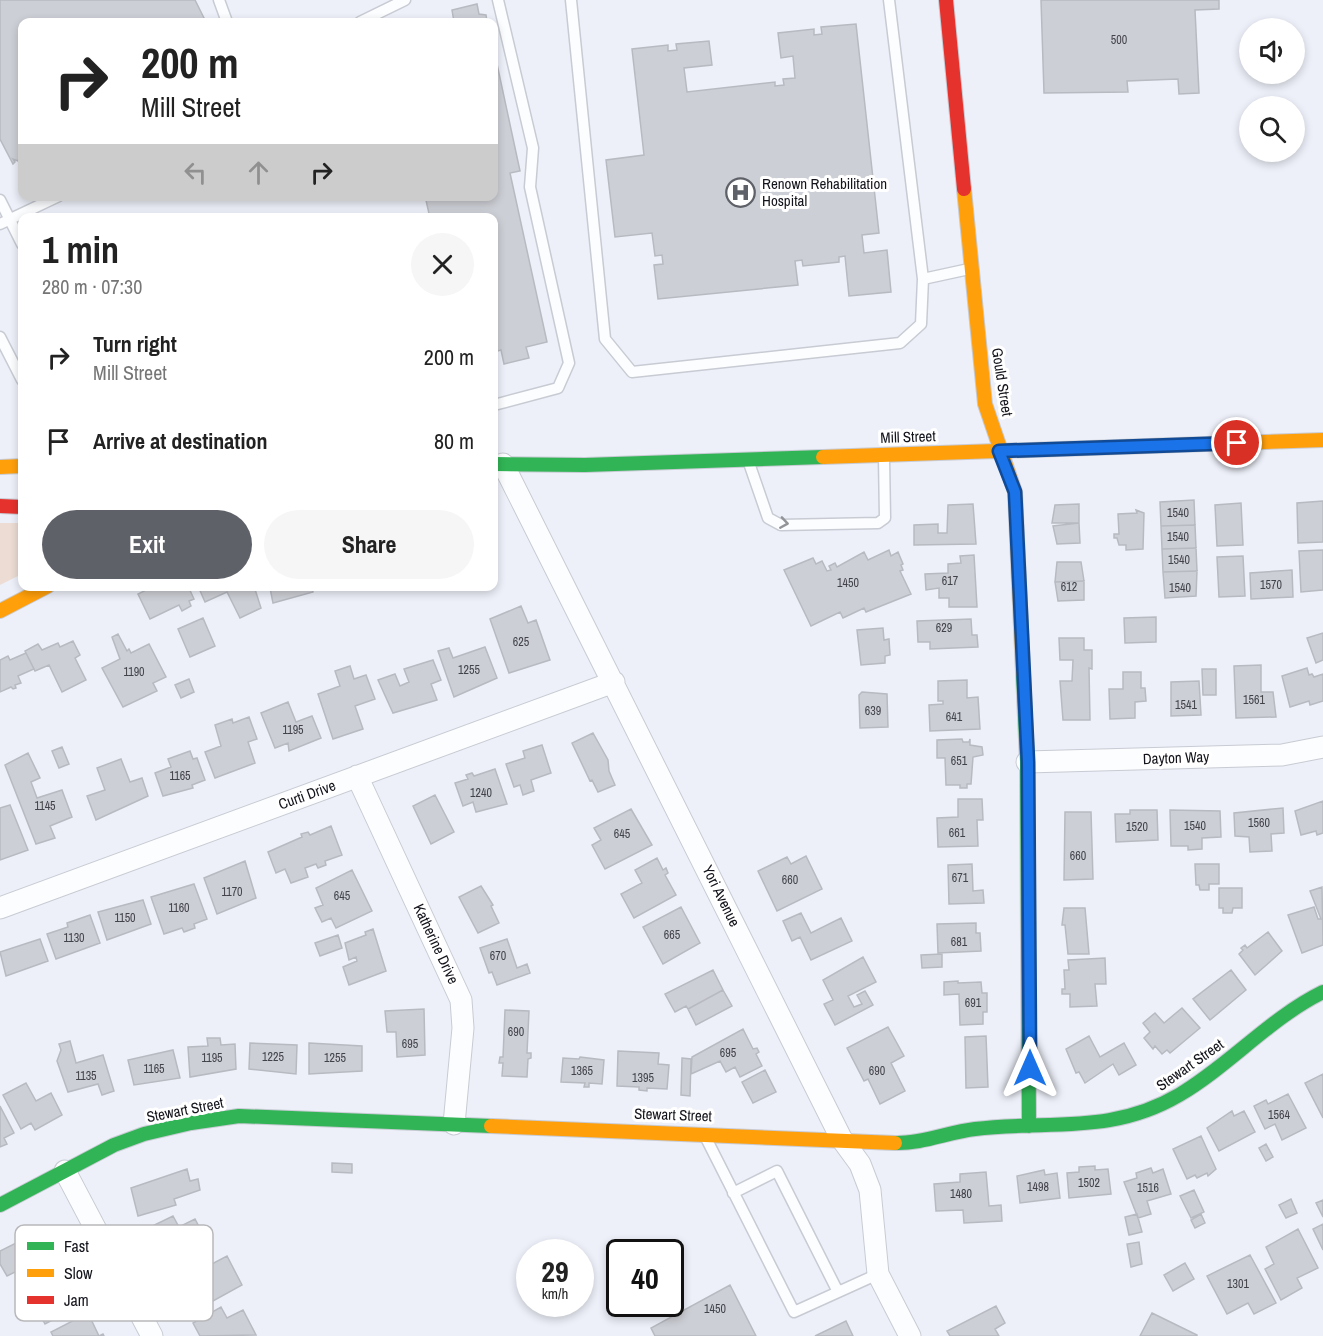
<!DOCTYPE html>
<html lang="en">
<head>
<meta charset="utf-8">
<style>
	:root { --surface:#fff; --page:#f6f6f6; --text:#222; --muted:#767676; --accent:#5f6169 }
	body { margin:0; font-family:"Archivo Narrow",sans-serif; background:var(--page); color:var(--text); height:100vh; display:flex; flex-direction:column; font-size:22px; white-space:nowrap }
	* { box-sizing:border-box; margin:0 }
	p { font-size:20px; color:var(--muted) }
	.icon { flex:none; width:33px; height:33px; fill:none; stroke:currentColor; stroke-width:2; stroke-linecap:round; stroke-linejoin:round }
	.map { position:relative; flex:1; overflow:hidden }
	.sheet { position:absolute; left:18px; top:213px; width:480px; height:378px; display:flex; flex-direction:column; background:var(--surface); border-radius:12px; box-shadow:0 3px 9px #0003 }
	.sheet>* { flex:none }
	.top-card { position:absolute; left:18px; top:18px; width:480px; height:183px; border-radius:12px; box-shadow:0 3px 9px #0003; background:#fff; color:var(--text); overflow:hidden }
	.buttons { position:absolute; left:1239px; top:18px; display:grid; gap:12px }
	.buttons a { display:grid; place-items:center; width:66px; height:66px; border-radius:50%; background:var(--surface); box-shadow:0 3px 9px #0003; font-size:30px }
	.speed { position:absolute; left:516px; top:1239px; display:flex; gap:12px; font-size:30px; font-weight:700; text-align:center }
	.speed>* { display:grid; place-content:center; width:78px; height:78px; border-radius:50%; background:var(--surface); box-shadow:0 3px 9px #0003; line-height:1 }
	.speed small { font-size:15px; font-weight:400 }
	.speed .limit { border:3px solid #111; border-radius:9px; background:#fff; color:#111 }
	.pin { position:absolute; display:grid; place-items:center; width:51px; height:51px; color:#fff; margin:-26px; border:3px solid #fff; border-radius:50%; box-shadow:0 2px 6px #0007 }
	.me { position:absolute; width:66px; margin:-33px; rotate:0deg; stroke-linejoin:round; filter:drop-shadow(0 0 4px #0008) }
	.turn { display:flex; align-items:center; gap:21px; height:126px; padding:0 24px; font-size:27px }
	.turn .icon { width:78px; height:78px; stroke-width:2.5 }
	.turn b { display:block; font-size:42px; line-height:51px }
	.lanes { display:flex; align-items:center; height:57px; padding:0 24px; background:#0003; justify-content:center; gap:30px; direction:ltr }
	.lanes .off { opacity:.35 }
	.round { display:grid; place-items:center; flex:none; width:63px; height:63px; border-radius:32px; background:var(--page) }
	.overview { display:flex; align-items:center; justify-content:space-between; height:102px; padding:0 24px }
	h1 { font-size:36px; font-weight:700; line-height:45px }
	.cta { display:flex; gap:12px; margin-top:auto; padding:12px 24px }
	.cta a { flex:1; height:69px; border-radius:36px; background:var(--accent); color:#fff; font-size:24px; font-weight:700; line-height:69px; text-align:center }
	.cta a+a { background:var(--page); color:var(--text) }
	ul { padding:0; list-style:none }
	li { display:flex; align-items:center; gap:18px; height:84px; padding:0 24px }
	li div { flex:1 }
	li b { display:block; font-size:22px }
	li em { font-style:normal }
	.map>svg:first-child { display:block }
</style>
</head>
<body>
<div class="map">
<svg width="1323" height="1336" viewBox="0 0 1323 1336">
	<rect width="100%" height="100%" fill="#edf0f9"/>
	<!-- green -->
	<path fill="#ecdcd4" d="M0,523H22V574L0,585Z"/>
	<!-- building -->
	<path fill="#cdcfd6" stroke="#b8bac1" stroke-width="1.5" d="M0,0H195L206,22H22V156L20,155L18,161L13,159L15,162L13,164L0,139Z
		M1041,0H1219V9L1195,10L1199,93L1179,94L1178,79L1127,81L1128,92L1044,93Z
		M477,4L479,14L486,15L487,22H454L452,10Z
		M856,24L879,233L862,235L864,253L887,250L891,292L849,296L845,256L839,257V262L803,266L802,260L795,261L798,285L658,299L654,265L663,264L662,255L655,256L652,233L615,237L606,160L644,155L632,49L668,45V51L677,50L676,44L709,41L712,65L684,68L687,92L775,82V86L784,85L783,79L795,78L793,56L781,58L778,33L814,29V35L822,34L821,27Z
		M494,50L520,171L510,173L547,342L526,347L529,358L504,364L501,350L494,352V218H430L425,196H494Z
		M1194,500L1195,525L1161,526L1160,502Z
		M1323,501V542L1298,543L1297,503Z
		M1241,503L1243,545L1217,546L1215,505Z
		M973,504L976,544L914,545V525L938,524V533H947L948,505Z
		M1079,504V523H1052L1055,505Z
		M1136,510L1144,513L1143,549L1126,550V545H1119L1117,538H1114V534H1119L1118,514L1137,513Z
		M1079,523L1080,543L1057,544L1053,526Z
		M1195,525L1196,548L1162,549L1161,526Z
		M1196,548L1197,571L1163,572L1162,549Z
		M889,550L891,556L898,552L903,564L901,565L903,570L900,571L911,594L866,612L864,608L843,618L840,612L811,626L784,570L813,558L816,564L822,561L827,571L831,570L829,566L835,563L837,567L864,552L868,560Z
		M1323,550V590L1301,592L1299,551Z
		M974,555L977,607H949V598H939V588L926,590L925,574L948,573V564L961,563L960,556Z
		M1243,556L1245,596L1219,597L1217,557Z
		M1057,562H1081L1084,581L1055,582Z
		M1292,570L1293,597L1251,599L1250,573Z
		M1197,571L1196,596L1165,598L1163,572Z
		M1084,581V600L1058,601L1055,582Z
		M154,586H188L194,599L189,601L191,606L182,611L179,605L150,619L138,594Z
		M198,586H254L261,608L240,618L227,592L205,602Z
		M262,586H312L313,592L273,603L270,588L263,590Z
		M521,606L528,623L536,620L550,660L509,673L490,619Z
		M1156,617V642L1125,643L1124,618Z
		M203,618L215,646L190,657L178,629Z
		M971,619L972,635H977L978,647L930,649V642H918L917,621Z
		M883,628L884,640L889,639L890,655L885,656V663L861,665L857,630Z
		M1323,633V660L1316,663L1307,638Z
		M118,634L127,651L129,649L131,653L149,644L166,677L153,683L157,691L123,707L102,668L120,659L112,637Z
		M1059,638H1084V650H1092V669L1089,668L1090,720H1063L1060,681H1072L1073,660H1060Z
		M73,641L80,655L75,658L86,680L62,692L49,665L35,671L25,651L38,644L42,650L58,643L60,647Z
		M485,647L497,678L454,697L438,651L449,648L453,658Z
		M26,653L34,669L18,676L21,683L15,685L16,688L13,689L11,687L0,692V660L8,656L10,660Z
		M433,660L441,680L431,684L437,700L393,713L378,680L395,674L400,686L409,682L404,669Z
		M1261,665V692H1273L1276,717L1236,718L1234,666Z
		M350,666L354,679L366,675L375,699L355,706L363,729L333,739L318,694L340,686L335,671Z
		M1307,668L1309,675L1312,674L1314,677L1323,674V701L1310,705L1309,701L1290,707L1282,676Z
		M1202,669H1216V695H1203Z
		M1123,672H1141V688H1145L1146,701L1135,702V718L1110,719L1109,689H1123Z
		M189,679L194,692L181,698L175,685Z
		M967,680V698L978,697L980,729L930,731L929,705L943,704V701H938V681Z
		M1199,681L1201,715L1171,716V682Z
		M862,692L887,694L888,727L860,728L859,695Z
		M288,702L296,722L312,716L321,738L289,751L288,743L275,748L261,713Z
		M249,717L257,739L248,742L255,763L215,778L205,752L221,746L215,725L232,719L233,723Z
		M593,733L608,760L609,771L615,785L598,792L592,780L590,781L572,743Z
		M962,739L963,742H969L970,739V745L982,747L983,755L973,757L971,784H967V788H960V785H946L945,758H937V740Z
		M542,745L551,773L531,780L534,791L523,795L520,785L514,787L506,764L525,758L523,751Z
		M62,747L69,764L59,768L52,751Z
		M190,751L193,759L197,758L205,780L192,785L193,788L163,796L155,773L171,767L168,759Z
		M28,753L40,778L31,782L37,798L62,790L72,817L50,826L55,838L36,844L5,765Z
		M121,759L130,782L142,778L148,796L96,820L87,796L105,790L97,768Z
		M495,769L507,804L476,812L473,802L463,806L455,783L468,779L466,775L472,773L474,776Z
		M435,795L454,832L431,844L413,806Z
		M958,799H982L983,820H977L978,846L938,847L937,818L958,817Z
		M1323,801V833L1317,835L1316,831L1301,835L1295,811Z
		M10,805L28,850L0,860V808Z
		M1283,808L1284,833L1271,834L1272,851L1250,852L1249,837L1235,836L1234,813Z
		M631,809L652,845L605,869L592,845L601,840L594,828Z
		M1130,810H1157L1158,840L1116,842L1115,814H1130Z
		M1170,810L1220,811L1221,837L1202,838V849L1188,850V846H1171Z
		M1065,812H1091L1093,879L1064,880Z
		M331,826L342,855L325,861L326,865L318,868L316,864L305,868L308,877L291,883L285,869L276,873L268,852L302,837L301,834L308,832L310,835Z
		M806,856L822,889L777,911L758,871L787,857L791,864Z
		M657,858L663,870L666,868L668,873L665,875L676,895L634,918L621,894L642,883L635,870Z
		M245,861L256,898L217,914L204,878Z
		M972,864L973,891L983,890L984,903L949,904L948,865Z
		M1195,864H1219V884H1209V890H1200L1199,885H1196Z
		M352,870L372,911L336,928L331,918L322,922L315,908L323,905L316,888Z
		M194,884L207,919L194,924L195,928L184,932L182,928L164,934L151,897Z
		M481,886L493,905L491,906L499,923L478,933L459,897Z
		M1322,887L1323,945L1302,953L1288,915L1314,907L1318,919H1321L1310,891Z
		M1219,888H1242V908H1233L1232,913H1223V908H1219Z
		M143,900L151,924L107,940L98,912Z
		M681,907L700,943L663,964L643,927Z
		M1064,908H1085L1089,954H1068L1065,925H1062Z
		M801,913L811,933L841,918L852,941L811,960L800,937L792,941L783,921Z
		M90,915L100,943L56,959L47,934L68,927L67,923Z
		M976,923V933H980L981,951L938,953L937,924Z
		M373,929L386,971L349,985L343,967L357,961L356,957L349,960L345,943L366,935L365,932Z
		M1268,932L1282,951L1255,975L1239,954L1243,950L1241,948L1245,945L1247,948Z
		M338,935L342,948L320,956L315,943Z
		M40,939L48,961L6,976L0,952Z
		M507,939L517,968L527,964L530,973L497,985L492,972L489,973L480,948Z
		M942,954V967L922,968L921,955Z
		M863,957L876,982L848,996L854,1007L862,1004L857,995L865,991L873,1005L835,1025L824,1004L833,1000L823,980Z
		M1105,958L1106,984H1095L1097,1006L1070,1007V994H1062V989H1065L1064,970H1069L1068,960Z
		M713,970L723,990L688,1009L686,1006L675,1012L665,994Z
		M1231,970L1246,990L1210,1020L1193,999Z
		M958,981V983L981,982L982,993H987V1012H983V1024L960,1025L959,994L944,995V982Z
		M723,990L732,1006L696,1025L688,1009Z
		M1182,1008L1200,1028L1170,1053L1167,1050L1162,1054L1155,1046L1153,1049L1144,1038L1150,1032L1143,1023L1155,1013L1164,1023Z
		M424,1009L425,1055L397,1057L396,1032H387L385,1011Z
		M505,1010L529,1011L527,1053H531V1058L528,1059L527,1077L502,1076L503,1063H499L500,1057H503Z
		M888,1027L904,1056L891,1063L905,1091L880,1104L868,1079L864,1081L847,1048Z
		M743,1029L753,1049L757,1048L759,1052L756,1054L762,1066L740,1077L735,1067L726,1072L720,1061L691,1074L692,1057Z
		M986,1036L988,1087L966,1088L965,1037Z
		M1089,1036L1100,1057L1124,1043L1136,1065L1119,1075L1113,1064L1085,1083L1079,1072L1076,1073L1066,1049Z
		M207,1038H220L221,1045L235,1044L236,1069L190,1077L188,1047L208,1046Z
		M70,1041L76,1063L103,1055L114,1091L102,1095L98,1084L68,1092L57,1061L61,1050L59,1044Z
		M250,1043L297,1045L296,1074L249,1069Z
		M309,1043L362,1046V1071L309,1074Z
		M173,1050L180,1078L134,1085L128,1060Z
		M618,1051L659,1053L658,1064L669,1065L667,1089L647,1088V1091L639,1090V1087L617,1086Z
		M580,1057L604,1060L602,1084L589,1083V1087H584L585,1083L561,1082L563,1058L579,1059Z
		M682,1058L691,1059L690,1096L681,1095Z
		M765,1070L776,1092L753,1103L742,1082Z
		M1323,1074V1118L1305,1083Z
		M26,1083L36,1101L51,1093L62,1115L35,1130L31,1123L21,1129L3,1095Z
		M1288,1094L1306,1128L1282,1140L1275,1124L1265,1129L1254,1106L1266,1100L1268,1104Z
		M0,1106L14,1133L4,1138L7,1144L0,1147Z
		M1232,1111L1234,1116L1244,1111L1255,1132L1219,1151L1207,1128Z
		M1201,1136L1216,1169L1208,1176L1207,1173L1197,1178L1195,1175L1187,1179L1173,1149Z
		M1266,1144L1273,1157L1266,1161L1259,1148Z
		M332,1163L352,1164V1173L332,1172Z
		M1095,1166V1170L1108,1169L1111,1194L1069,1198L1067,1173L1079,1172V1167Z
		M1151,1168L1153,1173L1163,1169L1171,1194L1147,1201L1151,1214L1138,1218L1124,1182L1137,1178L1136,1173Z
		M187,1169L190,1181L198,1179L200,1190L174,1199L176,1205L138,1216L131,1188Z
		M1044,1170L1045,1175L1057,1173L1060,1198L1020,1203L1017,1176Z
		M986,1172L989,1206L1001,1205L1002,1221L964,1223L963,1210L936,1211L934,1184L960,1182V1174Z
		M1194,1190L1204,1212L1191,1218L1180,1196Z
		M1291,1199L1297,1213L1286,1218L1279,1205Z
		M1323,1200V1217L1316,1203Z
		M1137,1214L1142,1232L1129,1235L1125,1217Z
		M1201,1214L1205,1223L1195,1228L1191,1220Z
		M173,1216L179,1227L195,1219L208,1244L168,1263L162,1251L156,1254L144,1230Z
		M1323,1224V1250L1313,1229Z
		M1298,1229L1318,1268L1297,1278L1302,1288L1281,1300L1265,1269L1274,1264L1266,1247Z
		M50,1230L62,1254L28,1272L25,1267L7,1276L0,1264V1251L16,1243L17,1246Z
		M1139,1242L1142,1264L1131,1267L1127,1244Z
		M206,1253L212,1264L227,1256L242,1285L204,1306L194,1288L178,1296L166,1274Z
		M1250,1255L1276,1303L1254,1314L1248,1303L1227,1314L1207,1276Z
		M1185,1263L1194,1279L1173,1291L1164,1275Z
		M70,1267L77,1280L70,1284L81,1305L45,1324L25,1287L52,1269L55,1275Z
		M730,1285L756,1336H655L651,1328Z
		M996,1306L1005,1323L995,1329L999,1336H950L947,1331Z
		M221,1307L227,1318L243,1310L256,1335L200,1336L193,1323Z
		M88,1313L99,1336L103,1334L104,1336H53L51,1332Z
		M1152,1313L1197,1335V1336H1140Z
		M846,1321L853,1336H815Z"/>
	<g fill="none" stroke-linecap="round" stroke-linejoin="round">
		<defs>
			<path id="lane" d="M219,0L227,22
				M571,0L605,339L632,372L900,343L921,324L923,279L969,269
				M889,0L923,279
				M360,22L405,0
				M0,200L22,244
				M0,224L59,196
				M0,337L22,380
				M494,405L558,388L569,363L530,187L533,148L498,0
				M749,463L768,518L781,525L878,523L885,518L884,458
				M706,1138L794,1312L878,1274
				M733,1193L777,1171L838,1292"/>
			<path id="street" d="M503,464L841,1138L860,1164L870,1190L878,1274L910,1336
				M1027,762L1282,755L1323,747
				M357,776L461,1000L463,1028L454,1124
				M0,908L614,682
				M65,1171L152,1336"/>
			<path id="fast" d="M494,464L585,465L823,457
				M1023,673L1027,762L1029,1126
				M895,1143C921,1144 949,1132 975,1129C1049,1120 1111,1135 1179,1095C1230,1065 1270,1018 1323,992
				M0,1205L114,1145L144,1134L191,1123L239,1116L491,1126"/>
			<path id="slow" d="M964,189L985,404L1015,492L1023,673
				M823,457L1323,440
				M0,467L22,466
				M0,611L48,586
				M491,1126L895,1143"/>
			<path id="jam" d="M946,0L964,189
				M0,506L22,507"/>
		</defs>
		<!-- lane casing -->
		<use href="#lane" stroke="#c8cbd3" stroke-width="13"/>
		<!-- street casing -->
		<use href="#street" stroke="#c8cbd3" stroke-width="23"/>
		<!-- fast casing -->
		<use href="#fast" stroke="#c8cbd3" stroke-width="16"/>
		<!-- slow casing -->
		<use href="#slow" stroke="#c8cbd3" stroke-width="16"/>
		<!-- jam casing -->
		<use href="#jam" stroke="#c8cbd3" stroke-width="16"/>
		<!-- lane -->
		<use href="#lane" stroke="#fcfdfe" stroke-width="10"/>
		<!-- street -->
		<use href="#street" stroke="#fcfdfe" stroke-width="21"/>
		<!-- fast -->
		<use href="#fast" stroke="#30b455" stroke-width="14"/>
		<!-- slow -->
		<use href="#slow" stroke="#ff9f0a" stroke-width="14"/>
		<!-- jam -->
		<use href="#jam" stroke="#e5322d" stroke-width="14"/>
	</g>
	<!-- one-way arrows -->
	<defs><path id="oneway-chevron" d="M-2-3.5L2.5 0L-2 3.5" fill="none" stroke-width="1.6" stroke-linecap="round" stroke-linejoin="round" transform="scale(1.5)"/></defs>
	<use stroke="#939498" href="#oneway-chevron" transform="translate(784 523) rotate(9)"/>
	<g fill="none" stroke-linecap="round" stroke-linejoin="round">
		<defs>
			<path id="route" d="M1030,1068L1028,762L1015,492L999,451L1237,443"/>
		</defs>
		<!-- route casing -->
		<use href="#route" stroke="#114b97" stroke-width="15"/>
		<!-- route -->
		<use href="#route" stroke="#1a73e8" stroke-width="10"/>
	</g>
	<!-- icons -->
	<defs>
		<symbol id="hospital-ring" viewBox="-11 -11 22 22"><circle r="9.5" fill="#fff" stroke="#5f6169" stroke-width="1.5"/><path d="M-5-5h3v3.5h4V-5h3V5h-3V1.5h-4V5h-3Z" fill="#5f6169"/></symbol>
	</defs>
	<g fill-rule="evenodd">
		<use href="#hospital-ring" x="724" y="176" width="33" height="33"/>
	</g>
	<g text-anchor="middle" stroke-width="6" stroke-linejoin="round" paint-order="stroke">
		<!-- number labels -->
		<g font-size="12" fill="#42434a">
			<text x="1119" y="44">500</text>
			<text x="1178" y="517">1540</text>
			<text x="1178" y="541">1540</text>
			<text x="1179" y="564">1540</text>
			<text x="950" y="585">617</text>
			<text x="848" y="587">1450</text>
			<text x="1271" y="589">1570</text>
			<text x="1069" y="591">612</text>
			<text x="1180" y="592">1540</text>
			<text x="944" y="632">629</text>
			<text x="521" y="646">625</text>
			<text x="469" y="674">1255</text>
			<text x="134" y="676">1190</text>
			<text x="1254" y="704">1561</text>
			<text x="1186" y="709">1541</text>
			<text x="873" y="715">639</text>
			<text x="954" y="721">641</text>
			<text x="293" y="734">1195</text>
			<text x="959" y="765">651</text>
			<text x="180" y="780">1165</text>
			<text x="481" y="797">1240</text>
			<text x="45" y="810">1145</text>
			<text x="1259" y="827">1560</text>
			<text x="1195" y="830">1540</text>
			<text x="1137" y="831">1520</text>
			<text x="957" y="837">661</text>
			<text x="622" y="838">645</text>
			<text x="1078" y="860">660</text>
			<text x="960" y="882">671</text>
			<text x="790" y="884">660</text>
			<text x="232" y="896">1170</text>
			<text x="342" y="900">645</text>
			<text x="179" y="912">1160</text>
			<text x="125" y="922">1150</text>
			<text x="672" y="939">665</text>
			<text x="74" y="942">1130</text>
			<text x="959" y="946">681</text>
			<text x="498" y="960">670</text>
			<text x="973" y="1007">691</text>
			<text x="516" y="1036">690</text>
			<text x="410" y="1048">695</text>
			<text x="728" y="1057">695</text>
			<text x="273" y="1061">1225</text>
			<text x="212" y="1062">1195</text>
			<text x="335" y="1062">1255</text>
			<text x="154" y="1073">1165</text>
			<text x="582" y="1075">1365</text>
			<text x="877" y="1075">690</text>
			<text x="86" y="1080">1135</text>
			<text x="643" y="1082">1395</text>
			<text x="1279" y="1119">1564</text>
			<text x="1089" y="1187">1502</text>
			<text x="1038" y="1191">1498</text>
			<text x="1148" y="1192">1516</text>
			<text x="961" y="1198">1480</text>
			<text x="1238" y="1288">1301</text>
			<text x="715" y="1313">1450</text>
		</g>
		<!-- poi labels -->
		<g font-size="15" fill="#13141b" stroke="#fff" text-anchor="start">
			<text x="762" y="189">Renown Rehabilitation<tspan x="762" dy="17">Hospital</tspan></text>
		</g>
		<!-- street labels -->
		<g font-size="15" fill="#13141b" stroke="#fff">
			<text transform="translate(1002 382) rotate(81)" y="5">Gould Street</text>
			<text transform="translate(908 437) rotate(-2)" y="5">Mill Street</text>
			<text transform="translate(1176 758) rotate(-2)" y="5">Dayton Way</text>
			<text transform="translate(307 795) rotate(-20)" y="5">Curti Drive</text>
			<text transform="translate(721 896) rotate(64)" y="5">Yori Avenue</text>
			<text transform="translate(436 944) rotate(65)" y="5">Katherine Drive</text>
			<text transform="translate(1190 1065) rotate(-35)" y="5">Stewart Street</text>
			<text transform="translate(185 1110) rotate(-11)" y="5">Stewart Street</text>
			<text transform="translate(673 1115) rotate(2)" y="5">Stewart Street</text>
		</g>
	</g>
	<!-- legend -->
	<rect x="15" y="1225" width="198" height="96" rx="9" fill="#fff" stroke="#b8b8bb" stroke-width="1.5"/>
	<rect x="27" y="1242" width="27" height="8" fill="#30b455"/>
	<rect x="27" y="1269" width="27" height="8" fill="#ff9f0a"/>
	<rect x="27" y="1296" width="27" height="8" fill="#e5322d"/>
	<g font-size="16" fill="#13141b">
		<text x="64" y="1252">Fast</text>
		<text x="64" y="1279">Slow</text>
		<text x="64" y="1306">Jam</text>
	</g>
</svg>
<div class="buttons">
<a><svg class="icon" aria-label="sound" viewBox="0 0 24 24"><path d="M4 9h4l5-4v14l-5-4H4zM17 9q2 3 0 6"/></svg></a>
<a><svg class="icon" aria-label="search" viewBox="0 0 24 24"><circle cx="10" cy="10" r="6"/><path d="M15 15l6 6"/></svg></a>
</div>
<div class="speed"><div>29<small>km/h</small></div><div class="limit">40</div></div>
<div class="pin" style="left:1237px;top:443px;background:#d93025"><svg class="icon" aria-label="arrive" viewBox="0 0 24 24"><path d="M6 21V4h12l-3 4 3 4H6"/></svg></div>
<svg class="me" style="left:1030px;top:1068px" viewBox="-20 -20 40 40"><path d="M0-17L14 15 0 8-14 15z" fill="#1a73e8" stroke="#fff" stroke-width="4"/></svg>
<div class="top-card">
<div class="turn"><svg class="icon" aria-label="right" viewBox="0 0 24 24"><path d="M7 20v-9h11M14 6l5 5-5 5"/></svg><div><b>200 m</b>Mill Street</div></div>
<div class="lanes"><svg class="icon off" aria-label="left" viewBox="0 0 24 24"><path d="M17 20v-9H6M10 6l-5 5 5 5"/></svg><svg class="icon off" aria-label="ahead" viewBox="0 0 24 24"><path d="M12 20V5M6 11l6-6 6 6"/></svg><svg class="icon" aria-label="right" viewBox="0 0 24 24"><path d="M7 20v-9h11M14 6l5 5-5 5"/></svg></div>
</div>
<section class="sheet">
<div class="overview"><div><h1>1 min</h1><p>280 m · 07:30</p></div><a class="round"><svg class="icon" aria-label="close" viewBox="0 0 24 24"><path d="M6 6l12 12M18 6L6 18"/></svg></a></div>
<ul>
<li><svg class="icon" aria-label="right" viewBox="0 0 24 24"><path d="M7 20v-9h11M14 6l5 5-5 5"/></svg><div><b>Turn right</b><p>Mill Street</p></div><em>200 m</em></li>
<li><svg class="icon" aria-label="arrive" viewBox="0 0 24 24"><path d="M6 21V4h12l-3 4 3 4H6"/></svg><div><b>Arrive at destination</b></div><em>80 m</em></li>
</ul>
<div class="cta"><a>Exit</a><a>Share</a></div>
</section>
</div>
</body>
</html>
